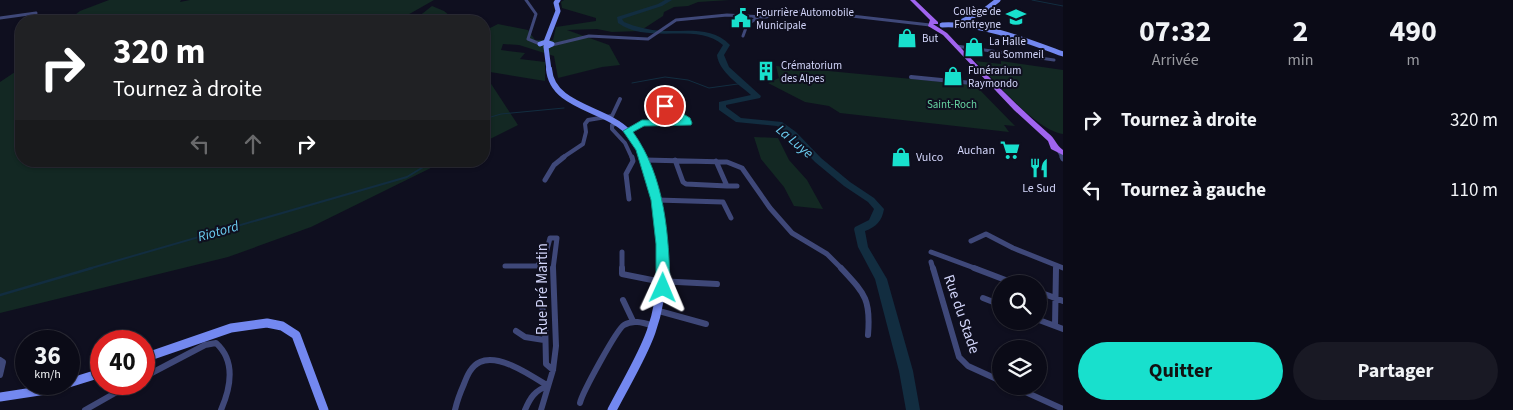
<!DOCTYPE html>
<html lang="fr">
<head>
<meta charset="utf-8">
<style>
	:root { --surface:#0b0b17; --page:#191924; --text:#f1f3f6; --muted:#9a9ba1; --line:#2b2b36; --accent:#18e0cd }
	body { margin:0; font-family:"Source Sans 3",sans-serif; background:var(--page); color:var(--text); height:100vh; display:flex; flex-direction:column; font-size:19px; white-space:nowrap }
	* { box-sizing:border-box; margin:0 }
	p { font-size:16px; color:var(--muted) }
	.icon { flex:none; width:28px; height:28px; fill:none; stroke:currentColor; stroke-width:2; stroke-linecap:round; stroke-linejoin:round }
	.map { position:relative; flex:1; overflow:hidden }
	.sheet { display:flex; flex-direction:column; background:var(--surface); width:450px }
	.sheet>* { flex:none }
	.hud { position:absolute; left:15px; top:15px; width:475px; height:152px; border-radius:20px; box-shadow:0 1px 4px #0004,0 0 0 1px var(--line); background:#202124; color:#fff; overflow:hidden }
	.controls { position:absolute; left:992px; top:275px; display:grid; gap:10px }
	.controls a { display:grid; place-items:center; width:55px; height:55px; border-radius:50%; background:var(--surface); box-shadow:0 1px 4px #0004,0 0 0 1px var(--line); font-size:25px }
	.speed { position:absolute; left:15px; top:330px; display:flex; gap:10px; font-size:25px; font-weight:700; text-align:center }
	.speed>* { display:grid; place-content:center; width:65px; height:65px; border-radius:50%; background:var(--surface); box-shadow:0 1px 4px #0004,0 0 0 1px var(--line); line-height:1 }
	.speed small { font-size:12px; font-weight:400 }
	.speed .limit { border:8px solid #d22; background:#fff; color:#111 }
	.pin { position:absolute; display:grid; place-items:center; width:42px; height:42px; color:#fff; margin:-21px; border:2px solid #fff; border-radius:50%; box-shadow:0 1px 5px #0007 }
	.me { position:absolute; width:55px; margin:-28px; rotate:1deg; stroke-linejoin:round; filter:drop-shadow(0 0 4px #0008) }
	.turn { display:flex; align-items:center; gap:18px; height:105px; padding:0 15px; font-size:22px }
	.turn .icon { width:65px; height:65px; stroke-width:2.5 }
	.turn b { display:block; font-size:35px; line-height:42px }
	.lanes { display:flex; align-items:center; height:48px; padding:0 15px; background:#0003; justify-content:center; gap:25px; direction:ltr }
	.lanes .off { opacity:.35 }
	.eta { display:flex; justify-content:space-evenly; align-items:center; height:85px; text-align:center }
	.eta b { font-size:30px; font-weight:700; line-height:35px }
	.action { display:flex; gap:10px; margin-top:auto; padding:10px 15px }
	.action a { flex:1; height:58px; border-radius:30px; background:var(--accent); color:#111; font-size:20px; font-weight:700; line-height:58px; text-align:center }
	.action a+a { background:var(--page); color:var(--text) }
	ul { padding:0; list-style:none }
	li { display:flex; align-items:center; gap:15px; height:70px; padding:0 15px }
	li div { flex:1 }
	li b { display:block; font-size:19px }
	li em { font-style:normal }
	main { display:flex; flex:1; min-height:0 }
	.map>svg:first-child { display:block }
</style>
</head>
<body>
<main>
<div class="map">
<svg width="1063" height="410" viewBox="0 0 1063 410">
	<rect width="100%" height="100%" fill="#0f0f1f"/>
	<!-- green -->
	<path fill="#132823" d="M109,0H181L180,2L190,0H434L397,21H67L80,11Z
		M564,0H730L698,2L688,6L674,7L664,12L663,16L640,31L612,32L597,29L567,30L609,45L620,65L602,67L558,78L554,56L519,45L503,44L501,50L525,53L520,59L545,62V81L484,71V31L498,24L528,30L535,40H553L556,27L596,21V18L562,8L561,2Z
		M432,6L444,11L456,21H413Z
		M975,61L1001,64V61L1063,70V134C1036,130 995,81 975,61Z
		M776,66L975,85L1015,126L1004,125L1009,132L840,113L829,106L805,102L768,83L779,78Z
		M21,68V161H445L311,227L228,257L0,313V82Z
		M484,73L518,125L484,142Z
		M754,137L778,138L789,160L807,180L823,209L794,206L784,187L761,159Z"/>
	<g fill="none" stroke-linecap="round" stroke-linejoin="round">
		<!-- stream-far2 -->
		<path stroke="#122d40" stroke-width="1" d="M1032,0L1063,6
			M960,20L969,15
			M632,83L665,77L688,80L709,88L745,83
			M484,119L501,114L564,108"/>
		<!-- stream-far1 -->
		<path stroke="#122d40" stroke-width="2" d="M88,269L407,177L433,161"/>
		<!-- stream -->
		<path stroke="#122d40" stroke-width="2.5" d="M0,295L92,268"/>
		<!-- river -->
		<path fill="#122d40" fill-rule="evenodd" d="M665,0H672L662,6L622,19L624,22C636,27 649,30 662,31C686,32 712,26 730,45L724,55L729,67L761,96L760,98L726,105V107L741,118L782,122L796,132L821,158L850,182L874,198L884,209C882,221 876,227 865,231L868,247L887,279L913,371L920,410H906L899,371L875,279L858,247L854,229L855,227L869,220L874,209L868,202L844,186L815,162L790,136L777,126L736,122L719,110V102L751,95C740,85 719,72 717,55L723,45C697,22 649,45 618,23L617,17L658,4Z"/>
		<!-- street-far3 -->
		<path stroke="#3f4879" stroke-width="3" d="M526,0L536,14L528,39L540,44
			M0,18L36,13
			M743,36L747,25L758,17
			M552,45L589,36L648,39L676,20L727,15L766,17L788,12L808,11L930,25
			M956,46L1054,60"/>
		<!-- street-far2 -->
		<path stroke="#3f4879" stroke-width="4" d="M911,77L992,85
			M618,123L612,125V129L625,143L632,158
			M628,131L642,123H688L687,120L662,105
			M1059,151L1063,158
			M562,158L583,144L586,132L585,124L588,120L612,116L620,99"/>
		<!-- street-far1 -->
		<path stroke="#3f4879" stroke-width="5" d="M1062,157L1063,159
			M645,160L727,162L742,168L770,208L792,233L827,254L842,269
			M675,160L683,182L686,184L727,186L716,161
			M545,180L554,165L564,157
			M727,186H737
			M629,199L626,174L633,161L632,157
			M657,200L723,202L731,218
			M971,241L986,234L1013,248L1063,268
			M622,252V269
			M931,252L977,269
			M931,262L933,269
			M505,266H537L545,257L550,238H557L553,269
			M1056,269V265"/>
		<!-- street -->
		<path stroke="#3f4879" stroke-width="6" d="M622,268V274L657,281L717,284
			M841,268C865,294 871,299 868,335
			M933,268L959,357L968,366L1001,381
			M974,268L1016,284
			M1039,292L1063,301
			M983,298L1001,305
			M623,300L633,321
			M542,307L545,318L546,364L553,370
			M659,311L706,324
			M1039,320L1063,329
			M1055,326L1056,268
			M516,331L525,337L544,340
			M0,360L3,362L0,375
			M144,377L205,345L216,343C236,361 231,387 221,410
			M1012,386L1063,409
			M580,403C582,393 617,329 624,325C633,319 644,323 654,326
			M85,410L131,384
			M455,410C457,401 460,393 464,384C467,376 471,366 480,362C499,353 532,376 548,386
			M525,410C530,398 535,390 548,386
			M541,410L553,370L556,346L553,268"/>
		<!-- secondary-far3 -->
		<path stroke="#7388f0" stroke-width="5" d="M959,23L985,10L998,0
			M942,25C983,23 1025,40 1063,54
			M546,42L558,11L556,3L558,0
			M540,44L546,42L552,44L546,47
			M546,47L549,70"/>
		<!-- secondary-far2 -->
		<path stroke="#7388f0" stroke-width="6" d="M549,69C552,107 605,108 628,132C635,139 640,149 644,158"/>
		<!-- secondary-far1 -->
		<path stroke="#7388f0" stroke-width="8" d="M643,157C658,192 662,231 662,269"/>
		<!-- secondary -->
		<path stroke="#7388f0" stroke-width="9" d="M144,358L231,328L267,323L282,326L296,335L324,410
			M0,397L46,390L101,373
			M612,410C639,358 661,330 662,268"/>
		<!-- primary -->
		<path fill="#a064ef" fill-rule="evenodd" d="M910,0H915L938,22V24H933L947,33C980,68 1012,102 1048,133C1055,138 1056,145 1063,150V155L1051,149L1048,141L1014,110L943,35L928,26L930,20Z"/>
	</g>
	<!-- route -->
	<path fill="#18e0cd" stroke="#109285" d="M665,103L690,118L692,123L691,125L644,126L633,132C665,177 669,234 670,288L668,291H658L656,288V244L651,200L636,150L623,131L642,120H681L662,108L661,106Z"/>
	<!-- icons -->
	<defs>
		<symbol id="school-bare" viewBox="-9 -9 18 18"><path d="M0-5L7-2L0 1L-7-2ZM-4 1L0 2.5L4 1V4Q0 6-4 4Z" fill="#18e0cd" stroke="#0f0f1f" stroke-width="2.5" paint-order="stroke"/></symbol>
		<symbol id="civic-bare" viewBox="-9 -9 18 18"><path d="M-.6-6.5H3V-4.5H.6V-3L4-1V1h2V6H-6V1h2V-1L-.6-3ZM-1.2 2.5V6h2.4V2.5Z" fill="#18e0cd" stroke="#0f0f1f" stroke-width="2.5" paint-order="stroke"/></symbol>
		<symbol id="shop-bare" viewBox="-9 -9 18 18"><path d="M-5-2.5h2.3a2.7 3.5 0 0 1 5.4 0H5L5.5 6h-11ZM-1.5-2.5h3a1.5 2.3 0 0 0-3 0Z" fill="#18e0cd" stroke="#0f0f1f" stroke-width="2.5" paint-order="stroke"/></symbol>
		<symbol id="building-bare" viewBox="-9 -9 18 18"><path d="M-4-6H4V6H1V3H-1V6H-4ZM-2.5-4.3h1.7v1.8h-1.7ZM.8-4.3h1.7v1.8H.8ZM-2.5-1h1.7V.8h-1.7ZM.8-1h1.7V.8H.8Z" fill="#18e0cd" stroke="#0f0f1f" stroke-width="2.5" paint-order="stroke"/></symbol>
		<symbol id="supermarket-bare" viewBox="-9 -9 18 18"><path d="M-6-5.5h2.5l.6 2H6L4.5 2H-2.5L-4.4-4H-6ZM-1.5 3.2a1.3 1.3 0 1 0 .1 0ZM3 3.2a1.3 1.3 0 1 0 .1 0Z" fill="#18e0cd" stroke="#0f0f1f" stroke-width="2.5" paint-order="stroke"/></symbol>
		<symbol id="restaurant-bare" viewBox="-9 -9 18 18"><path d="M-5-6h1v4h1v-4h1v4h1v-4h1v5L-1.5 .5V6h-2V.5L-5-1ZM5-6V6H3V1.5H1.5Q1.5-4 5-6Z" fill="#18e0cd" stroke="#0f0f1f" stroke-width="2.5" paint-order="stroke"/></symbol>
	</defs>
	<g fill-rule="evenodd">
		<use href="#school-bare" x="1002" y="3" width="28" height="28"/>
		<use href="#civic-bare" x="727" y="4" width="28" height="28"/>
		<use href="#shop-bare" x="893" y="24" width="28" height="28"/>
		<use href="#shop-bare" x="960" y="33" width="28" height="28"/>
		<use href="#building-bare" x="752" y="57" width="28" height="28"/>
		<use href="#shop-bare" x="939" y="62" width="28" height="28"/>
		<use href="#supermarket-bare" x="996" y="136" width="28" height="28"/>
		<use href="#shop-bare" x="887" y="143" width="28" height="28"/>
		<use href="#restaurant-bare" x="1025" y="154" width="28" height="28"/>
	</g>
	<g text-anchor="middle" stroke-width="4" stroke-linejoin="round" paint-order="stroke">
		<!-- far-poi labels -->
		<g font-size="11" fill="#d2d5fa" stroke="#0f0f1f" text-anchor="start">
			<text x="1001" y="15" text-anchor="end">Collège de<tspan x="1001" dy="13">Fontreyne</tspan></text>
			<text x="756" y="16">Fourrière Automobile<tspan x="756" dy="13">Municipale</tspan></text>
			<text x="922" y="42">But</text>
			<text x="989" y="45">La Halle<tspan x="989" dy="13">au Sommeil</tspan></text>
			<text x="781" y="69">Crématorium<tspan x="781" dy="13">des Alpes</tspan></text>
			<text x="968" y="74">Funérarium<tspan x="968" dy="13">Raymondo</tspan></text>
		</g>
		<!-- far-park labels -->
		<g font-size="11" fill="#66d2a2" stroke="#0f0f1f">
			<text x="952" y="108">Saint-Roch</text>
		</g>
		<!-- poi labels -->
		<g font-size="12" fill="#d2d5fa" stroke="#0f0f1f" text-anchor="end">
			<text x="995" y="154">Auchan</text>
			<text x="916" y="161" text-anchor="start">Vulco</text>
			<text x="1039" y="192" text-anchor="middle">Le Sud</text>
		</g>
		<!-- water labels -->
		<g font-size="14" font-style="italic" fill="#6bccef" stroke="#0f0f1f">
			<text transform="translate(795 141) rotate(40)" y="5">La Luye</text>
			<text transform="translate(218 231) rotate(-16)" y="5">Riotord</text>
		</g>
		<!-- near-street labels -->
		<g font-size="15" fill="#d2d5fa" stroke="#0f0f1f">
			<text transform="translate(542 289) rotate(-90)" y="5">Rue Pré Martin</text>
			<text transform="translate(962 314) rotate(71)" y="5">Rue du Stade</text>
		</g>
	</g>
</svg>
<div class="controls">
<a><svg class="icon" aria-label="search" viewBox="0 0 24 24"><circle cx="10" cy="10" r="6"/><path d="M15 15l6 6"/></svg></a>
<a><svg class="icon" aria-label="layers" viewBox="0 0 24 24"><path d="M12 4l9 5-9 5-9-5zM3 14l9 5 9-5"/></svg></a>
</div>
<div class="speed"><div>36<small>km/h</small></div><div class="limit">40</div></div>
<div class="pin" style="left:665px;top:106px;background:#d93025"><svg class="icon" aria-label="arrive" viewBox="0 0 24 24"><path d="M6 21V4h12l-3 4 3 4H6"/></svg></div>
<svg class="me" style="left:663px;top:288px" viewBox="-20 -20 40 40"><path d="M0-17L14 15 0 8-14 15z" fill="#18e0cd" stroke="#fff" stroke-width="4"/></svg>
<div class="hud">
<div class="turn"><svg class="icon" aria-label="right" viewBox="0 0 24 24"><path d="M7 20v-9h11M14 6l5 5-5 5"/></svg><div><b>320 m</b>Tournez à droite</div></div>
<div class="lanes"><svg class="icon off" aria-label="left" viewBox="0 0 24 24"><path d="M17 20v-9H6M10 6l-5 5 5 5"/></svg><svg class="icon off" aria-label="ahead" viewBox="0 0 24 24"><path d="M12 20V5M6 11l6-6 6 6"/></svg><svg class="icon" aria-label="right" viewBox="0 0 24 24"><path d="M7 20v-9h11M14 6l5 5-5 5"/></svg></div>
</div>
</div>
<section class="sheet">
<div class="eta">
<div><b>07:32</b><p>Arrivée</p></div>
<div><b>2</b><p>min</p></div>
<div><b>490</b><p>m</p></div>
</div>
<ul>
<li><svg class="icon" aria-label="right" viewBox="0 0 24 24"><path d="M7 20v-9h11M14 6l5 5-5 5"/></svg><div><b>Tournez à droite</b></div><em>320 m</em></li>
<li><svg class="icon" aria-label="left" viewBox="0 0 24 24"><path d="M17 20v-9H6M10 6l-5 5 5 5"/></svg><div><b>Tournez à gauche</b></div><em>110 m</em></li>
</ul>
<div class="action"><a>Quitter</a><a>Partager</a></div>
</section>
</main>
</body>
</html>
